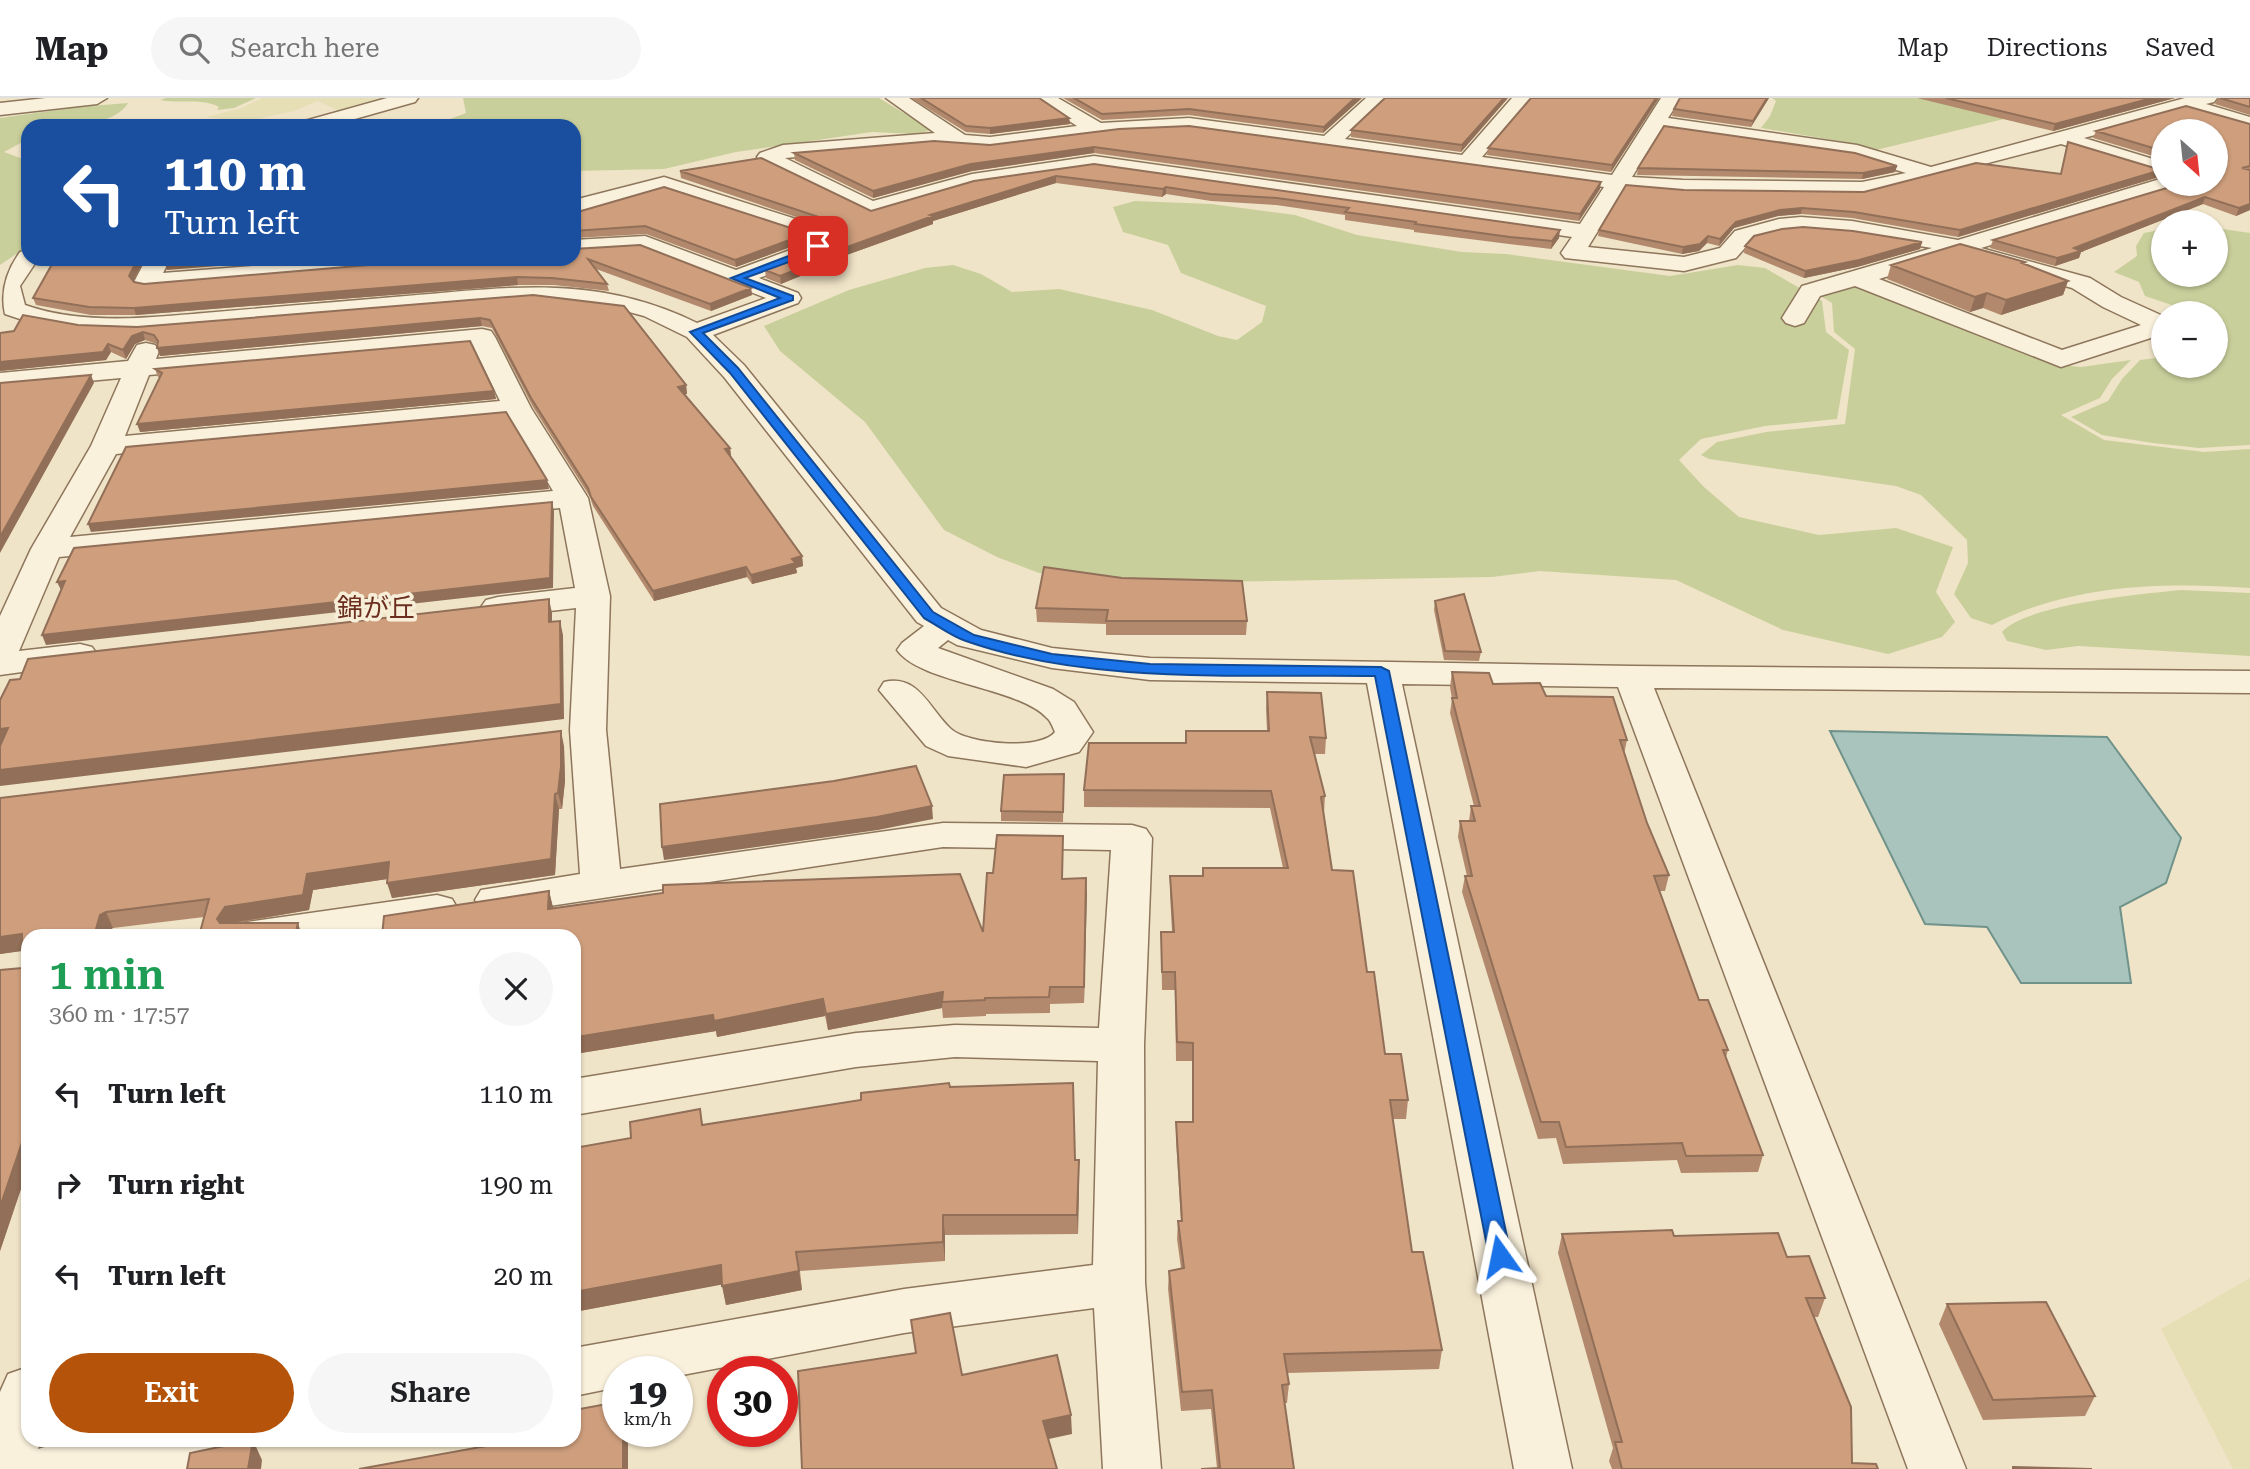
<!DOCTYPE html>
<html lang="en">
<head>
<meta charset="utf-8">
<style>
	:root { --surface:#fff; --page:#f6f6f6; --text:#202124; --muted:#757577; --line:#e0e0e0; --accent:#b45309 }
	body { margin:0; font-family:"Roboto Serif","Noto Sans JP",serif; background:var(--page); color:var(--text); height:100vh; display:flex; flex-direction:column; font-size:26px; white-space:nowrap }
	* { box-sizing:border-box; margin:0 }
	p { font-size:23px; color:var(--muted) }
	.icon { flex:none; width:38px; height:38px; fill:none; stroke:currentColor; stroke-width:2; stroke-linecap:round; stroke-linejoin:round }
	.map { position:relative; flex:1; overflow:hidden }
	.panel { position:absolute; left:21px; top:831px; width:560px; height:518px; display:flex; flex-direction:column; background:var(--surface); border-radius:21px; box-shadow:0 2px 5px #0004 }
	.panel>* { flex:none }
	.banner { position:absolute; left:21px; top:21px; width:560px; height:147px; border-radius:21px; box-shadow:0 2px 5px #0004; background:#1a4fa0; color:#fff; overflow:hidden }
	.needle { width:46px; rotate:153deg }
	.buttons { position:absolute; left:2151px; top:21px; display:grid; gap:14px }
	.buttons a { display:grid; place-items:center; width:77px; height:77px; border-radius:50%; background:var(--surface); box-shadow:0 2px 5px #0004; font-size:35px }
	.speed { position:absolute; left:602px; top:1258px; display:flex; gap:14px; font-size:35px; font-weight:700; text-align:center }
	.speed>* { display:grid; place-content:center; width:91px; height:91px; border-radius:50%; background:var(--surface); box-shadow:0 2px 5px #0004; line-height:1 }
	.speed small { font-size:18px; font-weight:400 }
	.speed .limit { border:10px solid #d22; background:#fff; color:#111 }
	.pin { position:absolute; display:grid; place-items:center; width:60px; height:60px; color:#fff; margin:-30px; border-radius:14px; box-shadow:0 4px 10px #0006 }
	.me { position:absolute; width:77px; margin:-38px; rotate:348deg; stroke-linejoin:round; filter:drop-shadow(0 0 5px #0008) }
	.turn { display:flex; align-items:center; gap:24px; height:147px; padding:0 28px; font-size:32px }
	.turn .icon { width:91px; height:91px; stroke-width:2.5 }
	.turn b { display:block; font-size:49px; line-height:60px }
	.round { display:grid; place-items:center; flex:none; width:74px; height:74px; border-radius:37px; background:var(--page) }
	.headline { display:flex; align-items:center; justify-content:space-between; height:119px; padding:0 28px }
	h1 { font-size:42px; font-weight:600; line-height:52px; color:#1e9e55 }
	.action { display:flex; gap:14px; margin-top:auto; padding:14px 28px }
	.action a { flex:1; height:80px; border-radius:42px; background:var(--accent); color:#fff; font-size:28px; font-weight:600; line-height:80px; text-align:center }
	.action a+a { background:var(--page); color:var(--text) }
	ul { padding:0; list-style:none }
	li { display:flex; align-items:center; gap:21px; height:91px; padding:0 28px }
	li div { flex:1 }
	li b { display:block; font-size:26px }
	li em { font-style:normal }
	header { display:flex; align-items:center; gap:42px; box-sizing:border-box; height:98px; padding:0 35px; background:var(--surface); border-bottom:2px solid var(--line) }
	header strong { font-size:33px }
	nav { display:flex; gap:38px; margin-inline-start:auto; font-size:24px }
	.search { width:490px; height:63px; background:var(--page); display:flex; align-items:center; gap:18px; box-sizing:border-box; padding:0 24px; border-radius:38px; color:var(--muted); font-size:26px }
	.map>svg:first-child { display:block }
</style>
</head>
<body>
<header>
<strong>Map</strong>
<div class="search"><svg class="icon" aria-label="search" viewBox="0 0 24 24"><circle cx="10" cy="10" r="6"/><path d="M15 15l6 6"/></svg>Search here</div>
<nav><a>Map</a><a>Directions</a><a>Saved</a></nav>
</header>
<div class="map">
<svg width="2250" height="1371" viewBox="0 0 2250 1371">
	<rect width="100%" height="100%" fill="#f0e4c8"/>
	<!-- farmland -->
	<path fill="#e6deb5" d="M262,0H386L343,12H337L318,3L294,13L257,21L238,23L206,19L242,10Z
		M2250,1180V1371H2233L2161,1231Z"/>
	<!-- green -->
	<path fill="#c9cf9b" d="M166,0H256L234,10L217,12L219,9C202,0 181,6 160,2Z
		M463,0H879L932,32L916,36L872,34L736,54L664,71L574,73V28H432L466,15Z
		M1772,0H2028L2037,13L1876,52L1850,45L1761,30L1770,18L1776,3Z
		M128,5C113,31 55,28 28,28V41L4,54L28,63V148L0,167V20L78,9Z
		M1135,103L1211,106L1295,117L1357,137L1462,154L1506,156L1670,178L1738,167L1765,170L1822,203L1826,234L1849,252L1837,321L1765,328L1701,341L1679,362L1704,389L1739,419L1819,437L1896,430L1953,449L1936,494L1955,524L1942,539L1888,556L1783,532L1676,482L1539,473L1492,479L1161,485L1039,475L997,459L944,432L865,324L780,253L764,228L849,192L925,170L953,167L981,176L1012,194L1059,191L1152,212L1218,238L1237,242L1262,224L1266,208L1181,175L1168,147L1123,134L1113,109Z
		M2216,130L2250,135V347L2199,350L2153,345L2102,337L2071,319L2108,303L2122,281L2140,262L2163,259V268H2216V215H2195L2145,198L2139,184L2114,174L2137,158L2136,148L2144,135L2163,131V177H2216Z
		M1860,186L2062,267L2081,269L2131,262L2112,281L2100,300L2061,317L2104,342L2204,354L2250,351V490C2164,484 2071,486 1992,527L1971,520L1954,496L1968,465L1967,442L1921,397L1896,388L1709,361L1701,357L1717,344L1766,334L1845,326L1855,251L1834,234L1832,205L1817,196Z
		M2181,492L2250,495V558L2078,548L2046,552L2007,543L2002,534C2026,506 2142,496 2181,492Z"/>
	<!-- water -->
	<path fill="#a9c4bc" stroke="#6f938a" stroke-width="2" d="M1830,633L2107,639L2181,740L2166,785L2120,809L2131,885H2021L1987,829L1925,826Z"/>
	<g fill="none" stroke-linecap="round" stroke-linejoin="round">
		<defs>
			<path id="minor" d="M46,0H107L97,6L0,17V5Z
				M387,0H418L415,4L330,28H298L301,24Z
				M886,0H909L965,37L990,39L1077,28L1034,0H1058L1101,25L1189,20L1324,38L1366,0H1387L1345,41L1462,57L1512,0H1532L1482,59L1612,77L1661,0H1681L1668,20L1857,47L1931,69L2185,0H2217L2214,4L2206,6L2250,19V31L2184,12L2084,40L2163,64V77L2061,46L1862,98L1683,96L1624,91L1588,149L1684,159L1720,150L1735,133L1779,121L1801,119L1852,123L1958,142L2160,81H2163V86H2179L2176,91L1981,150L2090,180L2121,199L2163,218V236L2061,269L1855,188L1820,198L1804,225L1795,228L1786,225L1782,220L1802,188L1932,150L1852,137L1801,133L1780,135L1751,143L1736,160L1684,173L1565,160L1561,155L1572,139L1094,70L974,88L871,118L760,63L757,59L760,55L783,47L935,35ZM1662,31L1854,59L1906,75L1862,84L1683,82L1632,79ZM1189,32L1604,89L1580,126L1094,58L972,76L873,103L785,60L934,47L990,51L1119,35ZM1956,157L2072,190L2103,209L2141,227L2062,252L1879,181Z
				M664,79L821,129L824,134L820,140L830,147L823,156L759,180L798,195L801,200L798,205L713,237L744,267L941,510L981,532L1052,550L1150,560L1632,568L2250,573V595L1654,590L1966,1371H1908L1618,589L1402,586L1572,1371H1514L1367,585L1150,582L1052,570L957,547L948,542L938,550L1053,591L1074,604L1093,634L1079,654L1026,669L948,658L926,648L879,592L884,584C919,576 929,611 951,631C967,646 1041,653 1055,634C1053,630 1051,623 1047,620C1019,589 920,585 897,552L902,545L924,528L917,524L724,279L687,239L644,218L618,211L535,202L160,234C106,236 56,235 5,216C0,194 7,172 20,154L28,152V161H38L20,188L25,207C82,227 145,220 204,215C272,209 339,204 406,198C512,189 597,176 697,225L766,200L642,152L574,156V142L645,138L736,172L801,148L792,141L796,136L663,92L574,116V102Z
				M146,161H170L163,175L343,161H445L441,166L433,168L146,191L137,189L134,184Z
				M482,231L491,233L495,239L531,310L588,400L610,498L606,632L620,771L943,725L1132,727L1146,731L1152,740L1144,947L1145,1185L1161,1371H1103L1094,1210L904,1235L677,1278V1274H618V1289L574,1298V1250L904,1191L1093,1167L1098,963L955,959L856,969L574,1017V981L856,935L955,927L1099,930L1111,752L943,749L496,816L481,812L475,802L481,792L580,776L570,632L576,510L498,519L486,516L481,509L486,502L498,499L575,490L560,410L59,459L19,553L80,546L92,549L97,556L92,563L80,566L0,577V518L31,451L91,348L121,280L0,291V275L128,263L137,247L146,245L155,247L159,253L156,261ZM473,248L500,303L125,338L149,277ZM509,319L553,393L70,439L116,356Z
				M437,797L452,801L458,811L452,821L344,838H226L232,828L247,824Z
				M28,1269V1342H41L38,1351L68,1342H236L228,1360L189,1371H0V1294L8,1276Z"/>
		</defs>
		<!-- minor casing -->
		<use href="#minor" stroke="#8d765c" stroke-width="3"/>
		<!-- minor -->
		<use href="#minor" fill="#faf1dc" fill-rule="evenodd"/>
	</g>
	<!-- wall -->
	<path fill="#b2896c" d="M911,0H1039L1069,20L1070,26L990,36L966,34Z
		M1063,0H1362L1323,35L1189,17L1102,22Z
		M1508,0L1461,54L1351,39V32Z
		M1531,0H1659L1611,74L1487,57L1488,50Z
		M1680,0H1769L1751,29L1672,18L1674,11Z
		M1917,0H2175L2053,33Z
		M2218,0H2250V17L2215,6Z
		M2250,26V112L2236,118L2203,106L2081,154L2079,160L2055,168L1990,150L1993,142L2216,86L2163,33V61L2093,40L2096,33Z
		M1119,31L1600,91L1579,123L1094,55L972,73L873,100L795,62L794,55L990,47Z
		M2068,44L2161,72L2159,79L1958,139L1852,120L1801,116L1778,118L1734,130L1719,148L1707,145L1699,153L1682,156L1598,138L1599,132L1684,92L1864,94L2061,76Z
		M1094,66L1559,140L1551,151L1509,146L1414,134V132L1345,122V117L1276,107L1211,103L1166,96L1162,99L1056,85L933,123V126L827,164V167L781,186L766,180L765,172L824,150L829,143L824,139L823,128L681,80L680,73L871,113Z
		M1897,68L1895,74L1862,81L1637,77L1638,70Z
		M574,115L791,130L792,137L795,140L796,147L736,169L646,136L574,140Z
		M1922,144L1920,151L1857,169L1804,180L1744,155L1745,148Z
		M574,151L751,190L752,197L711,213L596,171L607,186L609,193L554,187H518L136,217H91L36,207L33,200L51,168L50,161H145L133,183L144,186Z
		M2024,165L2068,183L2063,197L2001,217L1983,210L1970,214L1887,181L1891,167Z
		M533,197L686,287L687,296H685L730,350L731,358L802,458L803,468L796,470L797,475L752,486L747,479L654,503L593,408L590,399L533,309L492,230L482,228L160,258L157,246L145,242L135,246L126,261L111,254L106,262L0,273V235L78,227L137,229Z
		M155,271L494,293L496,301L140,334L160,280L158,279Z
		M1122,480L1247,523L1246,537H1106V526L1037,524L1036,510Z
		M1435,503L1481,554L1479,563L1444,562L1434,512Z
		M1452,574L1493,586L1546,598L1627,642L1624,656L1647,725L1669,777L1665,793H1660L1699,902L1728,952L1726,959L1763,1057L1758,1074L1681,1075L1677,1062L1563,1066L1556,1040L1538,1041L1462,794L1465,778H1467L1458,739L1460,723H1469L1471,708H1474L1450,615L1452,601L1450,589Z
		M1267,594L1326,640L1325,656H1315L1325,698L1324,715L1332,772L1367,874L1385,956L1408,1002L1406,1021H1393L1412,1154L1442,1252L1439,1271L1287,1275L1289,1286L1287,1305H1284L1294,1371L1217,1370L1211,1311L1181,1313L1168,1191L1169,1173L1181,1170L1177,1141L1178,1123H1181L1176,1042V1024H1192V963H1176L1175,892H1162L1161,834H1172L1170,795V778H1202L1203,770H1283L1270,710L1084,709V692L1186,645L1267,633L1266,611Z
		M564,648L565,683L562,711H559L555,777L392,800L387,781L313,792L309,812L237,825L302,838L204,819L113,830L107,833L106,838H28V1070L0,1153L22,870V853L0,856V700Z
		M1064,676L1063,724L1001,723V713Z
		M1063,754V781L1086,780L1084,905L1050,906V915L986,916V918L943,920L942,910L828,932L825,918L717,939L716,933L581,955V965L382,838L549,793L553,811L983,834L993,775Z
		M950,989L1075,1062L1079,1081L1078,1136L945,1137V1163L800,1173L802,1192L726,1207L722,1186L574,1214V1050L631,1040L700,1011L703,1027Z
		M1562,1136L1674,1138L1787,1159L1825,1200L1818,1219H1814L1852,1365L1878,1371H1612L1609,1363L1613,1350L1558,1155Z
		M1947,1206L2095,1298L2085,1318L1983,1322L1939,1226Z"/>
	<!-- shaded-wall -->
	<path fill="#916f58" d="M1355,0H1362L1323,35L1324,29Z
		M1504,0H1508L1461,54L1462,47Z
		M1656,0H1659L1611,74L1612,67Z
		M1767,0H1769L1751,29L1753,23Z
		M2152,0H2175L2053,33L2055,26Z
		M1069,20L1070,26L990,36V30Z
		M1094,49V55L972,73L873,100V93L971,66Z
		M1897,68L1895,74L1862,81L1863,75Z
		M2161,72L2159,79L1958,139L1960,132Z
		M1056,78V85L933,123V126L827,164V167L781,186L780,178L822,158L930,117Z
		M1601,84L1600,91L1579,123L1580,116Z
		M1166,89V96L1162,99L1163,91Z
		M2205,99L2203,106L2081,154L2079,160L2055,168L2057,160L2074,150Z
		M2250,106V112L2236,118L2239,110Z
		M1802,110L1801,116L1778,118L1734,130L1719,148L1720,141L1736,124L1780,112Z
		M1560,132L1559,140L1551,151L1552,143Z
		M1708,138L1707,145L1699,153L1682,156L1683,149Z
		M795,140L796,147L736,169L735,162Z
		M1922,144L1920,151L1857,169L1804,180L1805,173Z
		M138,161H145L132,185L129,178Z
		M211,161H309L167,172L165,165Z
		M517,179L518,187L136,217L134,210Z
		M2068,183L2063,197L2001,217L2006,202Z
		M751,190L752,197L711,213L710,206Z
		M1987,195L1983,210L1970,214L1975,199Z
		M480,220L482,228L160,258L157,250Z
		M143,234L145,242L135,246L126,261L123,252L132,238Z
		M108,246L111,254L106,262L0,273V264Z
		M91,277L94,285L0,455V439Z
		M686,287L687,296L680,297L678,289Z
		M494,293L496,301L140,334L137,326Z
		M730,350L731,358L726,359L725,351Z
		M547,382L549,391L91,434L88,426Z
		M552,404L554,413L553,490L46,547L42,537Z
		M802,458L803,468L796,470L797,475L752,486L751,477Z
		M746,469L747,479L654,503L653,493Z
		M65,483L62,494L57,484Z
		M549,501L552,515V539L549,524Z
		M560,523L563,537L564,621L0,688V672Z
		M8,630L15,645L0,647V631Z
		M561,633L564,648L565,683L562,711L558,695Z
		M555,696L559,711L555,777L392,800L387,785Z
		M932,708L933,721L878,732L664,762L662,749Z
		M389,764L394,780L313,792L309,812L231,825L224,837L217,821L225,809L307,776Z
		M1086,780L1087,796L1084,905V889Z
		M549,793L553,809L552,827L548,811Z
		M106,814L113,830L107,833L106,838H94L100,817Z
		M298,825L302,838H295Z
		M22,836L28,852L0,856V839Z
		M943,894L942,910L828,932L826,916Z
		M823,901L825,918L717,939L716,933L581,955V965L574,966V949L576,939L713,917Z
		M28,1027V1070L0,1153V1109Z
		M1079,1062V1081L1078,1136L1077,1117Z
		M943,1117L945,1137V1163L943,1144Z
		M796,1154L802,1192L726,1207L722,1188Z
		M721,1167L725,1186L574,1214V1194Z
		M1071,1317L1072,1336L1044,1342L1043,1323Z
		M623,1334H628V1371H623Z
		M253,1342L262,1362L261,1371H248Z"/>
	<!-- building -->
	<path fill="#cf9f7d" stroke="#916f58" stroke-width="2" d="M921,0H1039L1069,20L990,30L966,28Z
		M1074,0H1355L1324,29L1189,11L1102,16Z
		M1385,0H1504L1462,47L1351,32Z
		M1531,0H1656L1612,67L1488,50Z
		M1680,0H1767L1753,23L1674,11Z
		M1946,0H2152L2055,26Z
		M2220,0H2250V9Z
		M2186,8L2250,26V68L2242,70L2250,72V106L2239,110L2205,99L2074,150L2081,153L2057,160L1993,142L2180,86H2216V33H2163V53L2096,33Z
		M1189,28L1601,84L1580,116L1094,49L971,66L873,93L794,55L934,43L990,47L1119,31Z
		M1664,28L1855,55L1897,68L1863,75L1638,70Z
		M2068,44L2161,72L1960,132L1854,114L1802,110L1780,112L1736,124L1720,141L1708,138L1700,146L1683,149L1599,132L1626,87L1684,92L1864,94L1976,65L2061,76Z
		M761,60L871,113L974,83L1094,66L1560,132L1552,143L1510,139L1415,126L1416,124L1345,114L1349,110L1277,100L1211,96L1166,89L1163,91L1056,78L930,117L933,118L822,158L827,160L780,178L765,172L824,150L832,139L823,132L825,125L822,120L680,73Z
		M664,89L791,130L789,134L795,140L735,162L645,128L574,133V115Z
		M1803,129L1853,133L1922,144L1859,162L1805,173L1745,148L1754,138L1782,131Z
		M1960,146L2025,164L2022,165L2068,183L2006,202L1987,195L1975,199L1891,167Z
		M640,147L751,190L710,206L588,161L607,186L552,180L517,179L134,210L89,209L33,200L51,168L50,161H138L129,178L134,184L144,186L440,161H574V151Z
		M166,161H211L165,165Z
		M533,197L624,208L686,287L678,289L730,350L725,351L802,458L792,461L796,465L751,477L746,469L653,493L591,399L588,390L531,300L490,222L480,220L157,250L158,243L154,237L143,234L132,238L123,252L108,246L103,254L0,264V235L14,233L23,217L78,227L137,229Z
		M470,243L494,293L137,326L162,275L155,271Z
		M91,277L0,439V285Z
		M506,314L547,382L88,426L126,349Z
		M552,404L550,480L42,537L65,483L57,484L74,450Z
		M1044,469L1122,480L1242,483L1247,523H1106L1108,512L1036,510Z
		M1464,496L1481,554L1445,553L1435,503Z
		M549,501V524L560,523L561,606L0,672V648L8,630L0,631V602L10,582L20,581L28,561Z
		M1452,574L1489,575L1493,586L1540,585L1546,598L1613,599L1627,642H1620L1647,725L1669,777L1654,778L1699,902H1708L1728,952H1723L1763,1057L1686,1058L1682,1045L1566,1049L1559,1024H1541L1465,778H1472L1460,723H1475L1471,708H1480L1452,600H1457Z
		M1267,594L1321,595L1326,640L1310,639L1325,698L1321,699L1332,772L1353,773L1367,874H1374L1385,956H1401L1408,1002H1390L1412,1154H1423L1442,1252L1284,1256L1289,1286L1282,1287L1294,1371H1201L1220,1370L1212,1292L1182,1294L1169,1173L1184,1170L1178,1123H1182L1176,1024H1193V945L1177,944L1175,874H1162L1161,834H1174L1170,778H1203V770H1288L1271,693L1084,692L1089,645H1186V633H1269Z
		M561,633V668L558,695L555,696L551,761L387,785L389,764L307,776L303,797L225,809L217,821L220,825H298L295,838H199L209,801L106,814L100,817L94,838H28V1027L0,1109V872L22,870V836L0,839V700Z
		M916,668L932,708L877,719L662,749L660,706L834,683Z
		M1064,676L1063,714L1001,713L1004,677Z
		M997,737L1063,738L1062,781L1086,780L1084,889H1050L1049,899L985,900V902L942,904L943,894L826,916L823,901L714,923L713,917L576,939V949H574V838H382L384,818L549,793L548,811L663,795V787L960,776L983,834L987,775H993Z
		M949,985L950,989L1073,985L1075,1062H1079L1077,1117H943V1144L796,1154L799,1173L722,1188L721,1167L574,1194V1050L631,1040L630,1024L700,1011L702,1027L861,1002V995Z
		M1672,1132L1674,1138L1778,1135L1787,1159L1809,1158L1825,1200H1806L1851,1309L1852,1365L1876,1366L1878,1371H1622L1615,1344H1622L1562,1136Z
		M2046,1204L2095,1298L1993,1302L1947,1206Z
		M950,1215L962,1277L1057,1257L1071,1317L1043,1323L1057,1371H802L798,1273L916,1255L911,1222Z
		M618,1304V1334H623V1371H359L492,1347V1342H574V1312Z
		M253,1342L248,1371H187L190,1355Z
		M2013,1369L2092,1371H2013Z"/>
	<!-- route -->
	<path fill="#1a73e8" stroke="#114b97" stroke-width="2" d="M815,145L823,148L819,153L745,180L793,198V202L703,235L738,270L933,514L974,537L1052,556L1150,566L1381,569L1389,573L1511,1158L1508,1164L1500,1167L1493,1164L1489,1158L1375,578C1244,576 1091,587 966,543C951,538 937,527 924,520L730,275L690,234L780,200L731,180L812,149Z"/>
	<g text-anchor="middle" stroke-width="7" stroke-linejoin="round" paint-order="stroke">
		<!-- quarter labels -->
		<g font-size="26" fill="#6b2e1e" stroke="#f7eed8">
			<text x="376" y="519">錦が丘</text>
		</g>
	</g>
</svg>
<div class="buttons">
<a><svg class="needle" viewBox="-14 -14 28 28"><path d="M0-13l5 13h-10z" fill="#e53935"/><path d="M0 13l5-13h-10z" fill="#757577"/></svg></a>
<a>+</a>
<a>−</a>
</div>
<div class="speed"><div>19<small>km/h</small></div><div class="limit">30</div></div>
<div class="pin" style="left:818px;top:148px;background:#d93025"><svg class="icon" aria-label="arrive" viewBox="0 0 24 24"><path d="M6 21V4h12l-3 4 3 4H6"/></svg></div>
<svg class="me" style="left:1500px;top:1158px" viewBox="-20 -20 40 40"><path d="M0-17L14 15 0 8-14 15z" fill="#1a73e8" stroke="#fff" stroke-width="4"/></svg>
<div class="banner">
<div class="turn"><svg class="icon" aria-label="left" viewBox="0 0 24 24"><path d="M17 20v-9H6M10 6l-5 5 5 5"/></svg><div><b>110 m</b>Turn left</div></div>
</div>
<section class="panel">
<div class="headline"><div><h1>1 min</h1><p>360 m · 17:57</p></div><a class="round"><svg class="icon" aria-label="close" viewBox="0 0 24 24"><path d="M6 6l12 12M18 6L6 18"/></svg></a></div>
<ul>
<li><svg class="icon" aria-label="left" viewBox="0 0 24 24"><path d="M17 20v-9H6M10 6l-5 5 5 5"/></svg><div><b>Turn left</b></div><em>110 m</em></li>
<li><svg class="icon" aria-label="right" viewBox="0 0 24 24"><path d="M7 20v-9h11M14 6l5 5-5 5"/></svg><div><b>Turn right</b></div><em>190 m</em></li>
<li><svg class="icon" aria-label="left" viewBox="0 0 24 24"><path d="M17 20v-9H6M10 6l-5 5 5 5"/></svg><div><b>Turn left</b></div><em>20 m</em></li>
</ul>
<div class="action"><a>Exit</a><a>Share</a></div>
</section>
</div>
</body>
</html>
